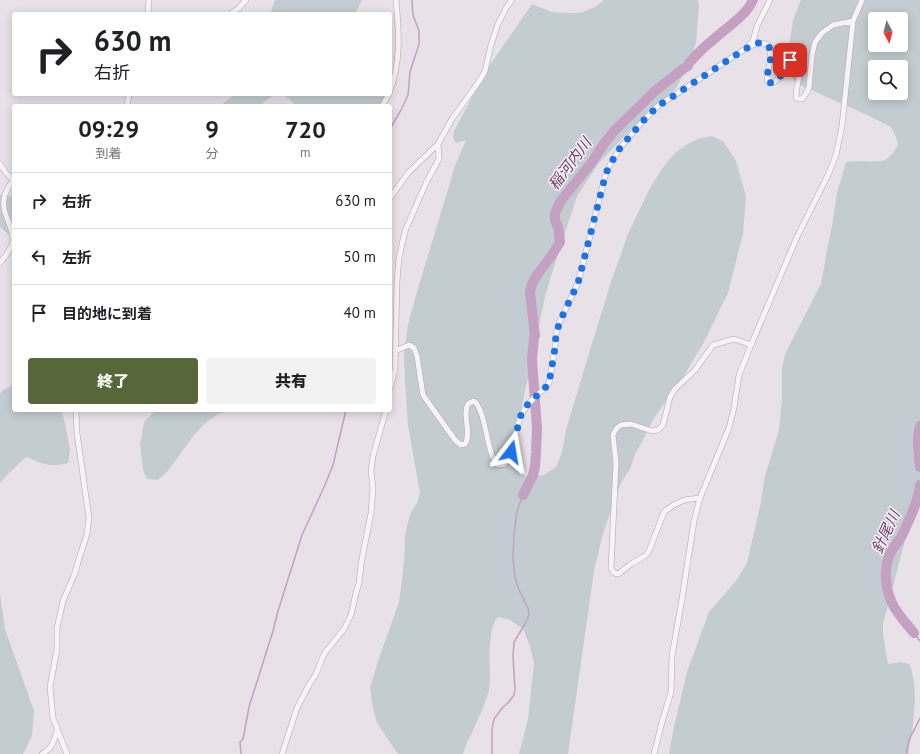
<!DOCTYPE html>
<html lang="ja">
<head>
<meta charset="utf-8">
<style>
	:root { --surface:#fff; --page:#f2f2f2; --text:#202124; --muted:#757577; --line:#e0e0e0; --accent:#56683a }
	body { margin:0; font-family:"PT Sans","Noto Sans JP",sans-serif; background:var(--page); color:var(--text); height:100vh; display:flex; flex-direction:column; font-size:15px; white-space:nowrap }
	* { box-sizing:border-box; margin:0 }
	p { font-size:13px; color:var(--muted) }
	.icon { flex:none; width:22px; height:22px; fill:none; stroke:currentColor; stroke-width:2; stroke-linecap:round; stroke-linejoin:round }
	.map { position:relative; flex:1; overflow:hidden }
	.sheet { position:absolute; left:12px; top:104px; width:380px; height:308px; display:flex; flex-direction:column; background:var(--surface); border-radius:4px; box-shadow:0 2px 10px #0003 }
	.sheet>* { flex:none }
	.top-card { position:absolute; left:12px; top:12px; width:380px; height:84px; border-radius:4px; box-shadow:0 2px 10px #0003; background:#fff; color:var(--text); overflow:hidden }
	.needle { width:26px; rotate:173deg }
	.fabs { position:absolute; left:868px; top:12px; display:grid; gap:8px }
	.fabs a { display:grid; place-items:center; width:40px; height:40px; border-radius:4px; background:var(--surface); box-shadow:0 2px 10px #0003; font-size:20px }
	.pin { position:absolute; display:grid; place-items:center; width:34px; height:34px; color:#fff; margin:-17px; border-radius:8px; box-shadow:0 2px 6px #0006 }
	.me { position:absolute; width:44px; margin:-22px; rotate:14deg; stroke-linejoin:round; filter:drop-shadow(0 0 3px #0008) }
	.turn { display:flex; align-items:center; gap:14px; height:84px; padding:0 16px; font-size:18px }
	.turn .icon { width:52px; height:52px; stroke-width:2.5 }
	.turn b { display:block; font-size:28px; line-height:34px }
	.eta { display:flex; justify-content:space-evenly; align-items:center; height:68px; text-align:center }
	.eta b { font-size:24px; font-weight:800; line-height:28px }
	.primary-button { display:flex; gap:8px; margin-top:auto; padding:8px 16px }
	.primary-button a { flex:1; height:46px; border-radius:4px; background:var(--accent); color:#fff; font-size:16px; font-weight:800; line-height:46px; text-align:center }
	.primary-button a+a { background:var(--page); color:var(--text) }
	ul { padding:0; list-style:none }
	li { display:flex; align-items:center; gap:12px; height:56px; padding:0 16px; border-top:1px solid var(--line) }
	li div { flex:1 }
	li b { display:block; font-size:15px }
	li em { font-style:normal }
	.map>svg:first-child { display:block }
</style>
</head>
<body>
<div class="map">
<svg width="920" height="754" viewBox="0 0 920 754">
	<rect width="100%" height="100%" fill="#e8e1e7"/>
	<!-- green -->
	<path fill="#c3cdd1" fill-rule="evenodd" d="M275,0H362L355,14H270Z
		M604,0H698L699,4L696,43L685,71L676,88L658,110L635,125L616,145L599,163L577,196L551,276L545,297L516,434C516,450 516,462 524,476L530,477L544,475L556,467L562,452L566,430L590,350L611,282L628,234L650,188L664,166L674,154L686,145L698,139L711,136L723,141L736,161L746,196L743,234L728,293L703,344L680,382L654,418L634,457L630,469L621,483L613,504L602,537L594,571L568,754H519L528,719L534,663L530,646L523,629L510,620L498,617C485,630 492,672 489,690C488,694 487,698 485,702C479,720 469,736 463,754H398L377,723L373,708L370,688L378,661L399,602L404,563L405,536L408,522L411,512L417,503L420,492L408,426L405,382L404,354L408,325L416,295L455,166L466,140L456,143L453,139L454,131L487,69L532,4L551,12L567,13H580L595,7Z
		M801,0H920V496L913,511L900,559L883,624V635L888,664L901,662L909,664C920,687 913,729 908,754H669L674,727L687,672L709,612L736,581L747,563L761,502L765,476L779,430L782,399V369L785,354L821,284L824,268L826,255L832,226L837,193L846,162C856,160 878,163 885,160C891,157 895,150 898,145L896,137L891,127L867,115L798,84L789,74L787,59L793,20ZM875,19H901V45H875ZM875,67H901V93H875Z
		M235,94H276L265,101L260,106H220Z
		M281,94H386V106H297L288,98Z
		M0,195L14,197V239L0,227Z
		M14,385V410H61L65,423L70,450L68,463C48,468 44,464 26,457L9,473L0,483V393L3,390Z
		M156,410H232L218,414L208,421L194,435L168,471L158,480L147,479L143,470L140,444L144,422Z
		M0,594L5,629L34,711L32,736L23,754H0Z"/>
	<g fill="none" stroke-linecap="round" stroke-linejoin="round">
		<!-- stream -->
		<path stroke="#c4a0c3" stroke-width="1.5" d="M390,129L401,110L408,95L410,72L419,44V31L413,15L412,0
			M914,633L920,641
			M241,754L240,742L243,739L249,707L273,631L278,611L302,535L325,485L333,465L346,410
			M492,754V730L494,719L503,707L508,703L514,695L515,689L513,657L514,642L525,624L529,615L528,608L518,588L515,577L513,560L514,536L517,511L523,495
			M907,754C907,738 914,732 920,718"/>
		<!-- river -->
		<path stroke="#c4a0c3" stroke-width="10" d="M920,426C916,439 919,454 920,467
			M523,495L533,475L535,467L536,453L537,428L533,374L532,359L534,337L535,336L530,292L532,284L537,275L552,255L560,242L559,233L558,227L555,220V213L560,202L592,162L603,145L614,131L655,91L683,69L688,66L689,63C697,54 705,46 714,39C727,27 746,16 753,0
			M914,633C907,624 897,614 892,603C885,588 883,567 891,552C895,545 901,539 904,531C911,516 918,501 920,485"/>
		<defs>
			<path id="street" d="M148,14L149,0
				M230,14L239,8L246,0
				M749,45L753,41L757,26L770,0
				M390,91C401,62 399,31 396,0
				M127,106L129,94
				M382,106L389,94
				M0,164L6,173L14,181
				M390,198L408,173L438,144L452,119L480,80L485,71L491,45L498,24L506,8L512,0
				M0,263C16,243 16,241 7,218C5,213 3,206 4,200C4,193 9,186 13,180
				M395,351L409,345L414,348L417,356L423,395L455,440L461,445L465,444C472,434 462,414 468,404C470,402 472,402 474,401C484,408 487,445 493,458C494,460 496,463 498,465L505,464C516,450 514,429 522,414C527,402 538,395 547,386L549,383L555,348L556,334L560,321L578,283L606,173L611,163L620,148L642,122L658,106L745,49C754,44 760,40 769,46L771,57L767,76L768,82L772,83C781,79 786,67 790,59L792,58L797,59C798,61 800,64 800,68C800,76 796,87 796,97L798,99H802L807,92L809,87L812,55L815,42L822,33L833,25L853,21
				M390,389L395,370L397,281L399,258L405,231L426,183L439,159L438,144
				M700,498L684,500L672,506L664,512L649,551L645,556L631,564L618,574L614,573L611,568L616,463L613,435L615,431L618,427L621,425L631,424L652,431L658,430L663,425L670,397L675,389L695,370L713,345L734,339L751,345
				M42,754C53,747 53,743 57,731
				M67,754L53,718L50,687L57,649V628L63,601L75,573L79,559L87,534L89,518L77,433L76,410
				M282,754L297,708L309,685L316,674L324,654L344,629L351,615L356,593L359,583L361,564L371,513L373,489L371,470L373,456L386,410
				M654,754L662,722L671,692L672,656L682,599L694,521L700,498L729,428L734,408L739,375L751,345L797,237L829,173L836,155L842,126L853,21L862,0"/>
		</defs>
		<!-- street casing -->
		<use href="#street" stroke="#b2a7b0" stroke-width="6"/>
		<!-- street -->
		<use href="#street" stroke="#f7f3f6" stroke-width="5"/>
	</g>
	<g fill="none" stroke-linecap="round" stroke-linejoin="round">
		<!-- route -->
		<path stroke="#1a73e8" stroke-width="7" stroke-dasharray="0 12.6" d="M511,452L521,415L528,404L547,386L549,383L555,348L556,334L560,321L578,283L606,173L611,163L620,148L642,122L658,106L745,49C754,44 760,40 769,46L771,57L767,76L768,82L772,83C781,79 786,67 790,60"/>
	</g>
	<g text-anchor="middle" stroke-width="3" stroke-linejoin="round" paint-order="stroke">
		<!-- water labels -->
		<g font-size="15" font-style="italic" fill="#6d3a6a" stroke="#f6f0f5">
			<text transform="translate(570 164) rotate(-53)" y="5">稲河内川</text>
			<text transform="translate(886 532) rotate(-65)" y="5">針尾川</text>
		</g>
	</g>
</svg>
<div class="fabs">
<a><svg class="needle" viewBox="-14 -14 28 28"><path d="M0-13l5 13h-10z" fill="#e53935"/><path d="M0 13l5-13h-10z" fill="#757577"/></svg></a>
<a><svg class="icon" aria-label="search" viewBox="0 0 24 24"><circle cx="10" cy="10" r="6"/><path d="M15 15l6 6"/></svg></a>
</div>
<div class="pin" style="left:790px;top:60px;background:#d93025"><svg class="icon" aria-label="arrive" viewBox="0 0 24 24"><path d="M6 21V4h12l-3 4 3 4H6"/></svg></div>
<svg class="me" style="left:511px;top:452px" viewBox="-20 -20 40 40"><path d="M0-17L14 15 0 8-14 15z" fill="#1a73e8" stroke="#fff" stroke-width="4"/></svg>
<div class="top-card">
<div class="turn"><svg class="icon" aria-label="right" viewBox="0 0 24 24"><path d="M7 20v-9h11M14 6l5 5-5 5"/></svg><div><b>630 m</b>右折</div></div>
</div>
<section class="sheet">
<div class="eta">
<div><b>09:29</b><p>到着</p></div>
<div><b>9</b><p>分</p></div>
<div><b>720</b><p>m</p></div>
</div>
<ul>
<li><svg class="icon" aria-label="right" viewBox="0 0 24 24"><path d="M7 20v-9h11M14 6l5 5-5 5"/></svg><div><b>右折</b></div><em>630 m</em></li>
<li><svg class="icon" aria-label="left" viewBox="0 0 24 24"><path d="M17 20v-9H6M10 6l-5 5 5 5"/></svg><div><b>左折</b></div><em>50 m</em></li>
<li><svg class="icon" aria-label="arrive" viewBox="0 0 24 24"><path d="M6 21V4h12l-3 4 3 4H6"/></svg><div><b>目的地に到着</b></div><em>40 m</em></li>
</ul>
<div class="primary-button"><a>終了</a><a>共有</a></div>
</section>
</div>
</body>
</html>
